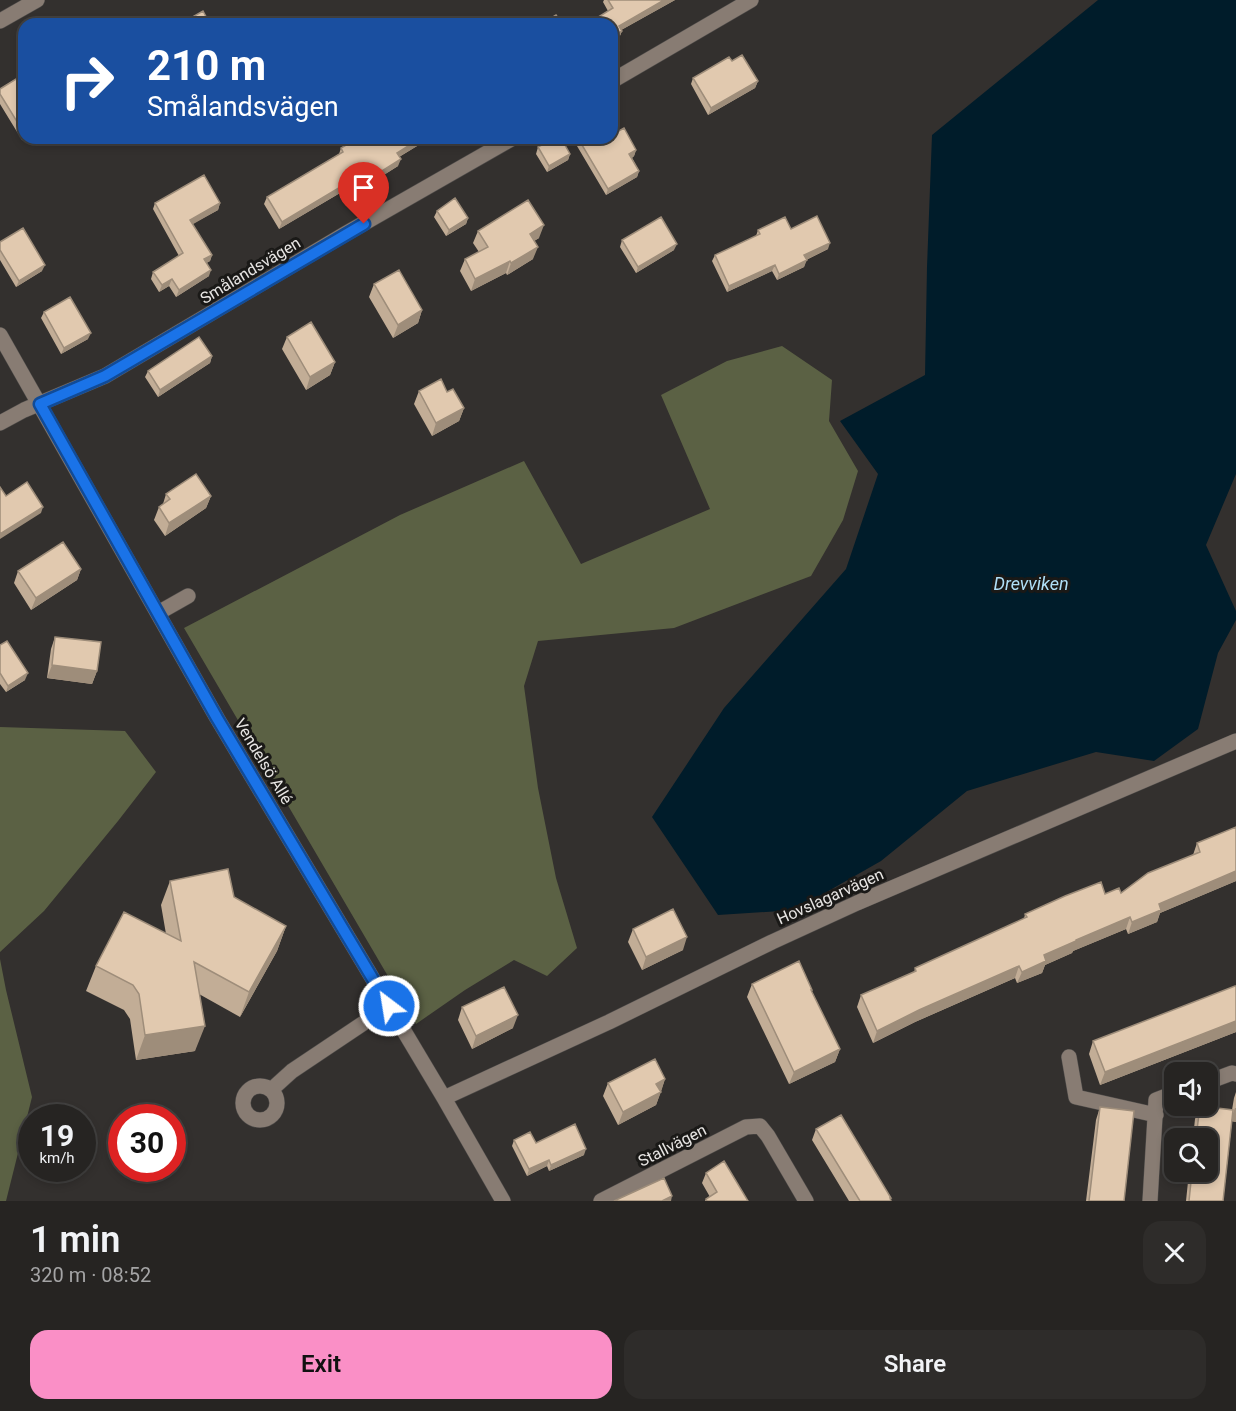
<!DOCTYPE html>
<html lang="en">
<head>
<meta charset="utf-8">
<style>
	:root { --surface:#262422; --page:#2e2c2a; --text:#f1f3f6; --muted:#a4a4a5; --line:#424140; --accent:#fa8fc6 }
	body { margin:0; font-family:Roboto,sans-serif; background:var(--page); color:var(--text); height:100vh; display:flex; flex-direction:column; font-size:22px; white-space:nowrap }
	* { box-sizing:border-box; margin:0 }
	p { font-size:20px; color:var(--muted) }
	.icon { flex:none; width:33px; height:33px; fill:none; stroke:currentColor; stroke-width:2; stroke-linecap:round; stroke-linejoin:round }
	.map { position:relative; height:1201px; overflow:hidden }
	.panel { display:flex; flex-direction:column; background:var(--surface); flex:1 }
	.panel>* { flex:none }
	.banner { position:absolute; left:18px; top:18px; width:600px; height:126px; border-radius:18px; box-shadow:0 3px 9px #0003,0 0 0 2px var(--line); background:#1a4fa0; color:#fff; overflow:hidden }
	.fabs { position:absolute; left:1164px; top:1062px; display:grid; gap:12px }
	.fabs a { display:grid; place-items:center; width:54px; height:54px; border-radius:12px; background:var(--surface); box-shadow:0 3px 9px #0003,0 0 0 2px var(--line); font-size:30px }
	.speed { position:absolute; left:18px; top:1104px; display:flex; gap:12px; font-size:30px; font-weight:700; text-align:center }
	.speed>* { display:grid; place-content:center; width:78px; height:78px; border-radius:50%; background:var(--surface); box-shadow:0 3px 9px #0003,0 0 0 2px var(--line); line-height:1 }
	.speed small { font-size:15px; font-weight:400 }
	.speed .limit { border:9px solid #d22; background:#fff; color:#111 }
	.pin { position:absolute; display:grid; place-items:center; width:51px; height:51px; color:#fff; margin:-62px -26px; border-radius:50% 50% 50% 0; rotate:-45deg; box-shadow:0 0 6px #0007 }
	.pin .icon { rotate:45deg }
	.me { position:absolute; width:66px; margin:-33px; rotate:329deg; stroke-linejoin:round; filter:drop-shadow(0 0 4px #0008) }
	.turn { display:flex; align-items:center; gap:21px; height:126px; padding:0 30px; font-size:27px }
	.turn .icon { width:78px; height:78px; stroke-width:2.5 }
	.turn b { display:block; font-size:42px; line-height:51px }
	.round { display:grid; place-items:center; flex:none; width:63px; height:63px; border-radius:18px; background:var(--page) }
	.summary { display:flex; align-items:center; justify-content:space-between; height:102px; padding:0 30px }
	h1 { font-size:36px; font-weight:600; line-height:45px }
	.primary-button { display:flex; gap:12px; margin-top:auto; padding:12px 30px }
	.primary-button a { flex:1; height:69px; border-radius:18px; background:var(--accent); color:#111; font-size:24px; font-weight:600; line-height:69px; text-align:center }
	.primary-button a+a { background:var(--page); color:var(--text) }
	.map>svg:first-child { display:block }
</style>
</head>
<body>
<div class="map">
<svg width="1236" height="1201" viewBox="0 0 1236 1201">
	<rect width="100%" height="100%" fill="#33302e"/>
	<!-- forest -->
	<path fill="#5b6144" d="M782,346L832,380L829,421L858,471L843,520L811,576L674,628L538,641L524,686L538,788L556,878L577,948L547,976L514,960L465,990L416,1024L184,628L400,515L524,461L581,564L710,509L661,395L727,361Z
		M0,727L125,731L156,772L118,821L44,911L0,952Z
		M0,959L6,990L32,1097L6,1201H0Z"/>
	<!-- water -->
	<path fill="#001c2a" d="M1098,0H1236V474L1206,545L1236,611V620L1218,653L1198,729L1154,761L1096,752L967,791L881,861L795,910L718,915L652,817L724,708L846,569L878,474L840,421L925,375L927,267L932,135Z"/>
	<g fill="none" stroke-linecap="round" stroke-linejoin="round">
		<defs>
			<path id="minor" d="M0,21L37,0
				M612,81L751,0
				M0,335L217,718L444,1098L503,1201
				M0,423L24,410L105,376L345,234L513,138
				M158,613L188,596
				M1069,1057L1076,1097L1156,1115
				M1208,1082L1232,1073L1236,1074
				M243 1103a17 17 0 1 1 34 0a17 17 0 1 1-34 0Z
				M271,1090L292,1071L389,1006
				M444,1098L609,1022L772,942L857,903L1236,741
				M601,1201L746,1127L760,1126L768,1136L806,1201
				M1150,1201L1156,1100L1174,1093"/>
		</defs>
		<!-- minor casing -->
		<use href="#minor" stroke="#504d4b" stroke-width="16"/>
		<!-- minor -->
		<use href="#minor" stroke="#887c73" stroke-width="15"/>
	</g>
	<!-- wall -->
	<path fill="#c2ad96" d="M604,0H675L621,30L622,31L619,38L608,11L603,2Z
		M732,61L758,81L755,88L708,115L691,84L693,78Z
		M24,74L25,138L22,140L0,104V89Z
		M617,132L636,150L634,156L632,158L639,171L637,177L606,195L577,146L579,140Z
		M422,143L399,157L398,166L344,200L340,193L279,229L264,204L267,197L339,154L341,148Z
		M538,147L570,154L568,160L547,172L536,154Z
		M155,203H220L218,210L192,224L212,255L210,261L206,263L209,276L176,297L169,286L159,292L151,279L153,272L179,256L153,209Z
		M437,211L468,218L466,224L446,236L434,217Z
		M791,229L828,249L806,260L804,267L777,280L772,271L727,292L712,261L715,255L756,236L758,230Z
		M478,231L539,238L534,241L533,259L507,275L506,273L471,291L460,271L465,259L479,252L473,243Z
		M622,240L674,250L636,273L620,247Z
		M0,242L42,271L16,287L0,260Z
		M374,284L422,310L418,323L393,338L369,297Z
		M44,312L88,339L61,354L41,318Z
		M287,337L335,362L330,375L306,390L282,349Z
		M212,356L210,363L158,397L145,377L148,371Z
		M419,391L447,392L464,408L459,421L432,436L414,404Z
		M166,494L211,496L206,508L165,536L154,520L159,507L163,504Z
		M81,569L77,580L31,610L14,583L18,571Z
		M55,637L97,671L92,684L47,678L51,649Z
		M0,645L25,680L6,692L0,684Z
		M1236,827V881L1160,913L1157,922L1128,934L1126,929L1073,951L1072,953L1045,965L1042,973L1017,983L1015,978L915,1022L873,1043L857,1007L861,995L914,973L915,968L1024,919L1025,914L1105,894L1121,893L1193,855L1197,843Z
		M170,881L234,897L286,926L277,951L240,1017L199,994L195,1051L136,1060L130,1019L124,1010L86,991L96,966L166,934L161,905Z
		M633,929L683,950L642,970L628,942Z
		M752,984L812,990V992L840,1049L835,1062L789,1084L747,997Z
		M1236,986V1032L1100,1085L1089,1054L1093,1041Z
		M462,1007L513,1028L472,1049L458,1020Z
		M665,1079L656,1105L618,1125L603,1096L608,1083Z
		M1236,1092V1122L1232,1121L1223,1201H1186L1189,1172H1208V1138H1193L1195,1119L1200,1106L1232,1110L1234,1098Z
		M1100,1107L1124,1201H1086L1096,1120Z
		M816,1129L891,1200V1201H849L812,1140Z
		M514,1140L536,1143L584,1155L549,1171L547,1166L527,1176L512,1146Z
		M706,1173L748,1201H705L706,1199L710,1197L702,1183Z"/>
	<!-- shaded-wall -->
	<path fill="#9e8d7a" d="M664,0H675L616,33L619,26Z
		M622,31L619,38L612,43V37Z
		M758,81L755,88L708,115L711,108Z
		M421,138H424L422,143L394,160L397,153Z
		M636,150L634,156L627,161L629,154Z
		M570,154L568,160L547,172L549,166Z
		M401,159L398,166L344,200L347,193Z
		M639,171L637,177L606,195L608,189Z
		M342,186L340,193L279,229L282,222Z
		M220,203L218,210L188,227L190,220Z
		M468,218L466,224L446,236L449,230Z
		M544,225L539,238L526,246L530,234Z
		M830,243L828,249L802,262L804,255Z
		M677,244L674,250L636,273L638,267Z
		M538,247L533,259L507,275L511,263Z
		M212,255L210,261L202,266L204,259Z
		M807,260L804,267L777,280L779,274Z
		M510,261L506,273L471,291L475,279Z
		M45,265L42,271L16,287L19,281Z
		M775,265L772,271L727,292L729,286Z
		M211,270L209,276L176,297L179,290Z
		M172,279L169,286L159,292L162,285Z
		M422,310L418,323L393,338L398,325Z
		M91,333L88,339L61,354L64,348Z
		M212,356L210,363L158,397L160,390Z
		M335,362L330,375L306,390L310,377Z
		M464,408L459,421L432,436L436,423Z
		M211,496L206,508L165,536L169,523Z
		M43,507L41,513L0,539V534Z
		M81,569L77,580L31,610L36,598Z
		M52,665L97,671L92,684L47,678Z
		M28,673L25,680L6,692L8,686Z
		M1236,871V881L1160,913L1157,922L1128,934L1132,922L1159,904Z
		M1130,917L1126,929L1073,951L1072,953L1045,965L1042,973L1017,983L1022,972L1044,955L1076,940Z
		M286,926L277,951L240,1017L249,992Z
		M687,937L683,950L642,970L646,957Z
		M1019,966L1015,978L915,1022L873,1043L877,1031L919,1010Z
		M518,1015L513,1028L472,1049L476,1036Z
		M1236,1021V1032L1100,1085L1105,1072Z
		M205,1026L195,1051L136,1060L145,1035Z
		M840,1049L835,1062L789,1084L794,1072Z
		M665,1079L661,1092L656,1084Z
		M661,1092L656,1105L618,1125L623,1112Z
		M1235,1108H1236V1122L1230,1121Z
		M586,1149L584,1155L549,1171L551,1165Z
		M549,1160L547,1166L527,1176L529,1169Z
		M672,1196L671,1201H662Z"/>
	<!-- building -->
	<path fill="#e1c9af" stroke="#9e8d7a" stroke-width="1.5" d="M608,0H664L619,26L622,31L612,37V24H587L613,8Z
		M203,11L210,24H180Z
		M556,15L562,24H541Z
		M742,55L758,81L711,108L693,78L729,57L732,61Z
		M24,74V133L0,94V89Z
		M612,124L617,132L624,128L636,150L629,154L639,171L608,189L579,140L582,138H612Z
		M358,138H421L397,153L401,159L347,193L342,186L282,222L267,197L343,152L341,148Z
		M554,138H561L570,154L549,166L538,147Z
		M204,175L220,203L190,220L212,255L204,259L211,270L179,290L172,279L162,285L153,272L183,253L155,203Z
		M455,198L468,218L449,230L437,211Z
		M528,200L544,225L530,234L538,247L511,263L510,261L475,279L465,259L488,247L478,231Z
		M817,216L830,243L804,255L807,260L779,274L775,265L729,286L715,255L760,234L758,230L785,217L791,229Z
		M661,217L677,244L638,267L622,240Z
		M23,228L45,265L19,281L0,250V242Z
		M399,270L422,310L398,325L374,284Z
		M70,297L91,333L64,348L44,312Z
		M311,322L335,362L310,377L287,337Z
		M199,337L212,356L160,390L148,371Z
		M441,379L447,392L453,389L464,408L436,423L419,391Z
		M196,474L211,496L169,523L159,507L170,499L166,494Z
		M27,482L43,507L0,534V487L6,496Z
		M63,542L81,569L36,598L18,571Z
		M55,637L101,642L97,671L52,665Z
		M7,641L28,673L8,686L0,673V645Z
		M1236,827V871L1159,904L1161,910L1132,922L1130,917L1076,940V941L1044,955L1046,961L1022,972L1019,966L919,1010L877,1031L861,995L916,971L915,968L1027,917L1025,914L1065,896L1101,882L1105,894L1119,888L1121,893L1148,873L1200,852L1197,843Z
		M228,869L234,897L286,926L249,992L194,962L205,1026L145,1035L139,994L133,985L96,966L124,912L181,941L170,881Z
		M673,909L687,937L646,957L633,929Z
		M799,961L812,990H811L840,1049L794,1072L752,984Z
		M1235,986H1236V1021L1105,1072L1093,1041Z
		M504,987L518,1015L476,1036L462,1007Z
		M655,1059L665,1079L656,1084L661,1092L623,1112L608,1083Z
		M1200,1106L1233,1110L1223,1201H1189L1192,1172H1208V1138H1196Z
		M1100,1107L1134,1111L1124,1201H1089Z
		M841,1115L891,1198H890L891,1201H860L816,1129Z
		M575,1124L586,1149L551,1165L549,1160L529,1169L514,1140L530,1132L536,1143Z
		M724,1161L748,1201H707L706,1199L717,1192L706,1173Z
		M664,1178L672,1196L662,1201H614Z"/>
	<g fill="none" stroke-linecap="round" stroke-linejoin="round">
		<defs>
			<path id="route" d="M364,224L105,376L40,404L217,718L389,1006"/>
		</defs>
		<!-- route casing -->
		<use href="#route" stroke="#114b97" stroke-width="15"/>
		<!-- route -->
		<use href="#route" stroke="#1a73e8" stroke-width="10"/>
	</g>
	<g text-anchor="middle" stroke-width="6" stroke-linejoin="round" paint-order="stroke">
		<!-- street labels -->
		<g font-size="16" fill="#e8e6e4" stroke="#1a1917">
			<text transform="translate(250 270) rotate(-31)" y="6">Smålandsvägen</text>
			<text transform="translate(264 761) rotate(59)" y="6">Vendelsö Allé</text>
			<text transform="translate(830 896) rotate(-24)" y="6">Hovslagarvägen</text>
			<text transform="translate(672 1145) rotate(-27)" y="6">Stallvägen</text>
		</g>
		<!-- water labels -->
		<g font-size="18" font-style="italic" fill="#b0dff7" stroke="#1a1917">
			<text x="1031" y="590">Drevviken</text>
		</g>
	</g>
</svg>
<div class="fabs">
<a><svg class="icon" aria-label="sound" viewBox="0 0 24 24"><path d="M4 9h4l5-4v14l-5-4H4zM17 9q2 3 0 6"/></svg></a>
<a><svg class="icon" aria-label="search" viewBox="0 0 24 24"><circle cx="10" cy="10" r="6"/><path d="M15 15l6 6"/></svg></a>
</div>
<div class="speed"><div>19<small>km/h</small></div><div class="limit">30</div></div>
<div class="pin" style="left:364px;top:224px;background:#d93025"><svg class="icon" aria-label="arrive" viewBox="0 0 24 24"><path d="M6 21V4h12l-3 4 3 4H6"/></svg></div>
<svg class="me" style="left:389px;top:1006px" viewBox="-20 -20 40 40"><circle r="17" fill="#1a73e8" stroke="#fff" stroke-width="3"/><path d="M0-11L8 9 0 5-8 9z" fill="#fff"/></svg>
<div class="banner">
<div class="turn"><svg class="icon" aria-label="right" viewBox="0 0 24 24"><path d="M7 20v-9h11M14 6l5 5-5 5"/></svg><div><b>210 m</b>Smålandsvägen</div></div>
</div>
</div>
<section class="panel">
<div class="summary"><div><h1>1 min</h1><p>320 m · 08:52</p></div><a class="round"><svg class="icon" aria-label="close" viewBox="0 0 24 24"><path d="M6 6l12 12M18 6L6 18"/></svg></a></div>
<div class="primary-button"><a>Exit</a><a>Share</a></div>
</section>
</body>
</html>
